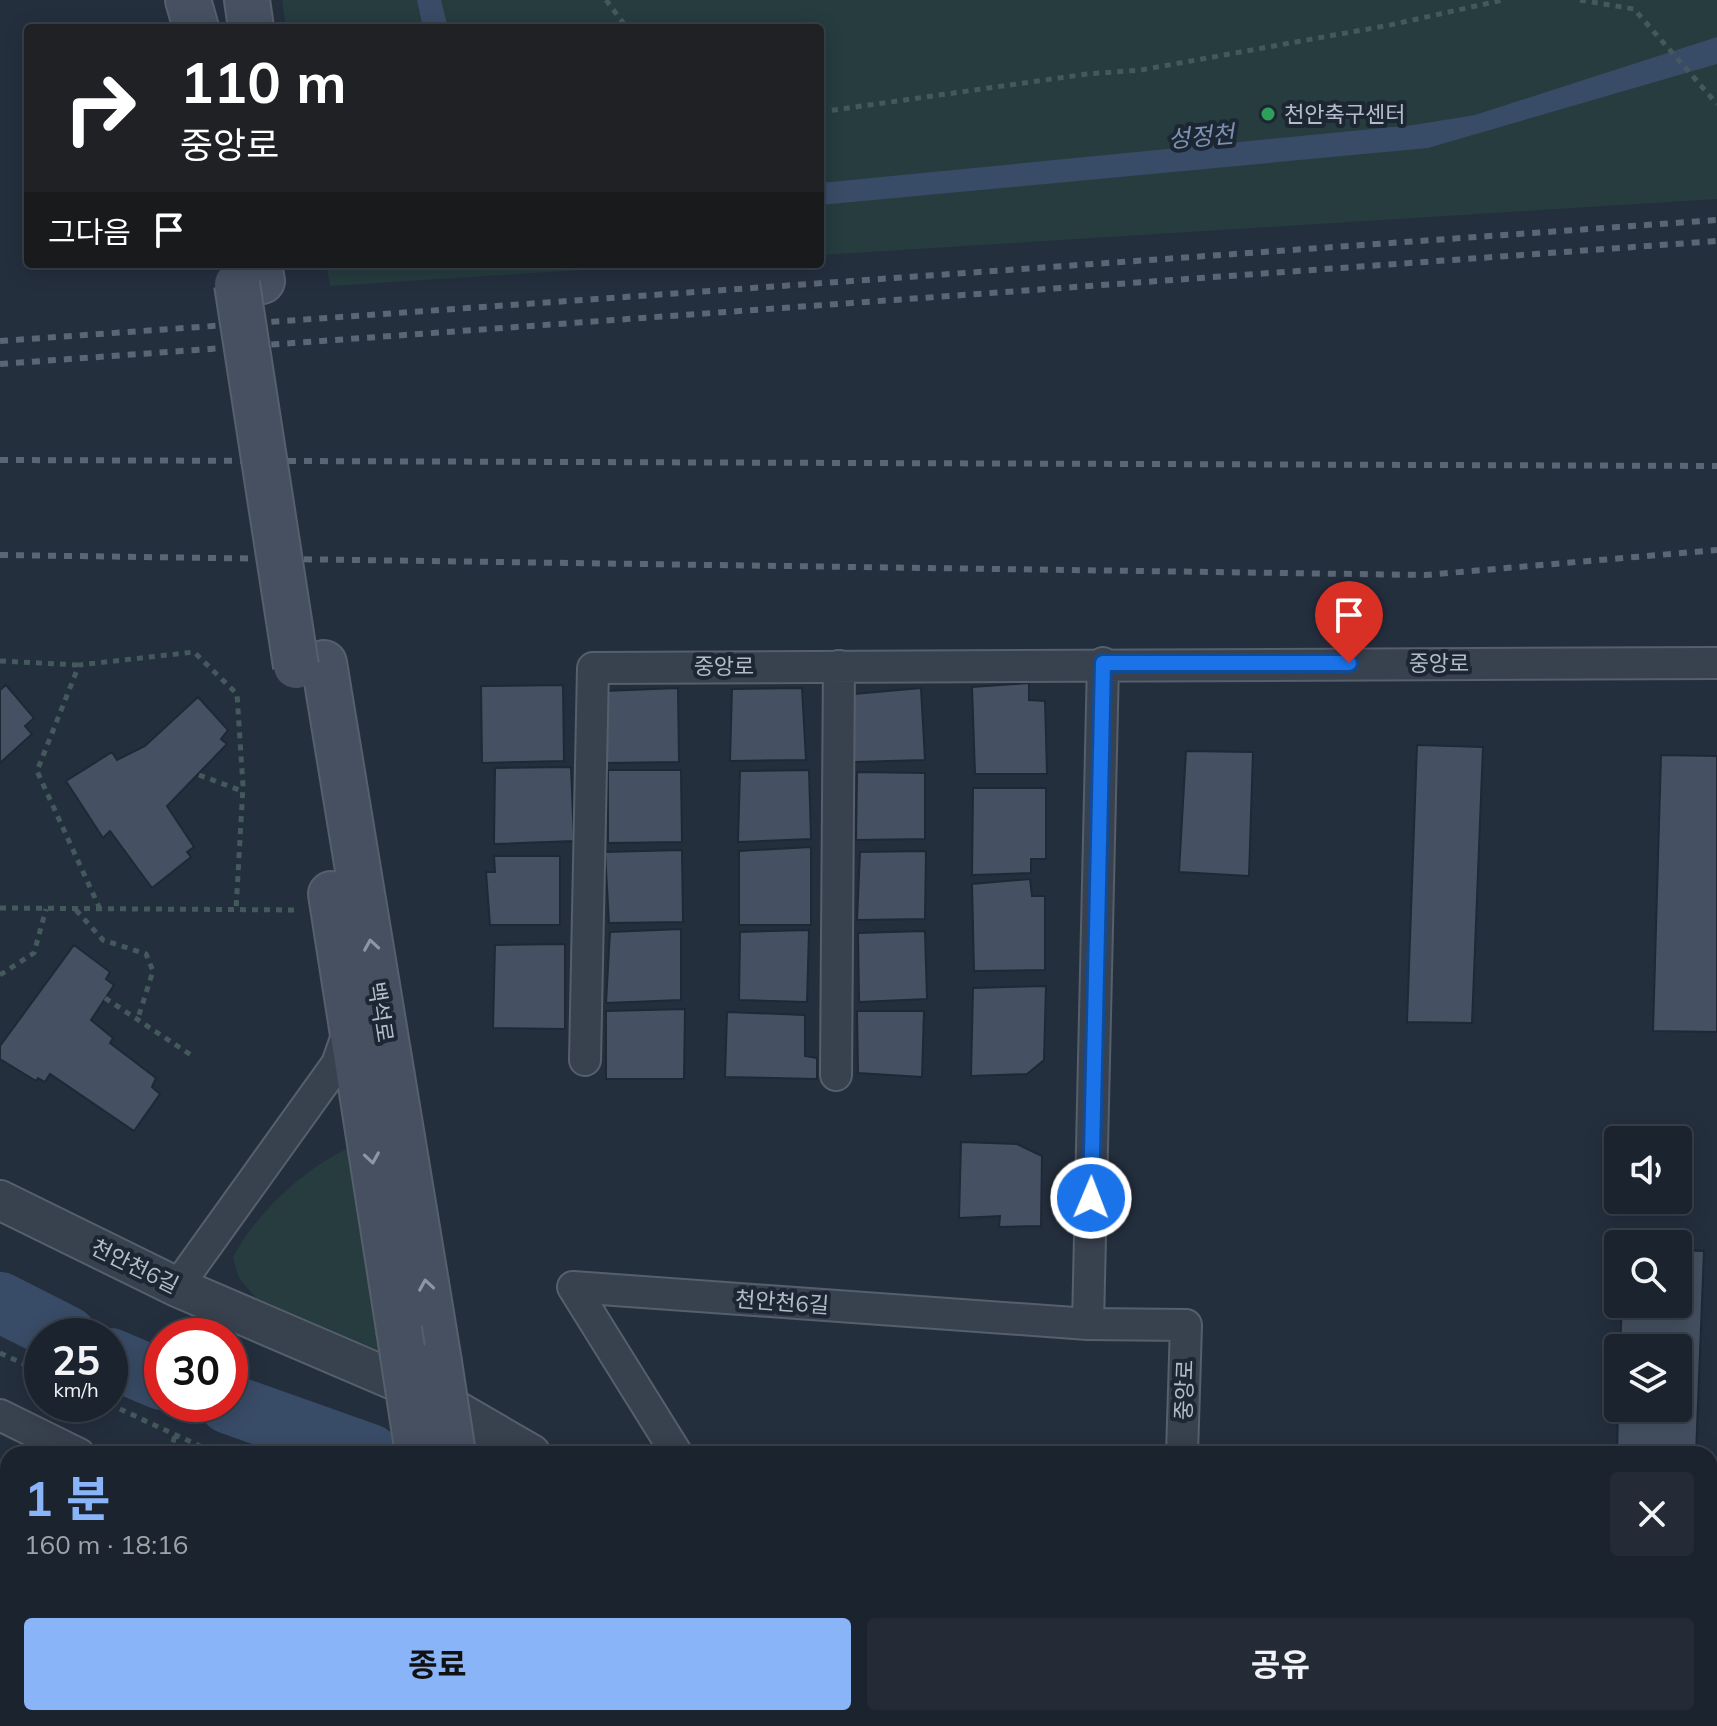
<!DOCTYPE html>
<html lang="ko">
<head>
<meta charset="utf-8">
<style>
	:root { --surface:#1b232e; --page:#242b36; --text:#f1f3f6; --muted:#a0a4aa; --line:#39404a; --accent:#8ab4f8 }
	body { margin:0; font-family:Mulish,"Noto Sans KR",sans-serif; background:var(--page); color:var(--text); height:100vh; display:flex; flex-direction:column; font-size:30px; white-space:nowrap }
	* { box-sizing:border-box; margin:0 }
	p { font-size:26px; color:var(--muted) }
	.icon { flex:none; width:44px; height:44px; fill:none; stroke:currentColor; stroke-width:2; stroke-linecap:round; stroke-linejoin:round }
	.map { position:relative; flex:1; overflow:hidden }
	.panel { position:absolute; left:0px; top:1446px; width:1718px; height:280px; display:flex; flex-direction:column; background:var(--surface); border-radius:24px 24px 0 0; box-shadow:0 4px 20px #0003,0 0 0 2px var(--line) }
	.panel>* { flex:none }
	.top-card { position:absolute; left:24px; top:24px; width:800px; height:244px; border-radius:8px; box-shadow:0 4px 20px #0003,0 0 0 2px var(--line); background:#202124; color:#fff; overflow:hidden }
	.controls { position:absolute; left:1604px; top:1126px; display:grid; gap:16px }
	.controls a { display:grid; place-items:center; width:88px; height:88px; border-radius:8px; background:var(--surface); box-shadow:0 4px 20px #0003,0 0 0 2px var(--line); font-size:40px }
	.speed { position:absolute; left:24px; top:1318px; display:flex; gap:16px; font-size:40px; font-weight:700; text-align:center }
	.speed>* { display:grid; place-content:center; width:104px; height:104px; border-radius:50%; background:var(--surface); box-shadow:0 4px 20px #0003,0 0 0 2px var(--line); line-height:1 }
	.speed small { font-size:20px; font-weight:400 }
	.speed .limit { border:12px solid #d22; background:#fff; color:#111 }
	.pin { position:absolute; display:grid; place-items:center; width:68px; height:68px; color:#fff; margin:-82px -34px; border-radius:50% 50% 50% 0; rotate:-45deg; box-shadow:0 0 8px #0007 }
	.pin .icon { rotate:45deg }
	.me { position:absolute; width:88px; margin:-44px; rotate:1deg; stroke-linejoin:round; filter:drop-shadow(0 0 6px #0008) }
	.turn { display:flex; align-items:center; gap:28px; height:168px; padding:0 24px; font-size:36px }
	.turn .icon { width:104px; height:104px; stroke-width:2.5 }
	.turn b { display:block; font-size:56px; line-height:68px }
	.then { display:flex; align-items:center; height:76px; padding:0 24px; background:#0003; gap:16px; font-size:30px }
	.round { display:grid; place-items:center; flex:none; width:84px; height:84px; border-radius:8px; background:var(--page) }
	.overview { display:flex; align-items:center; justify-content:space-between; height:136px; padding:0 24px }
	h1 { font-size:48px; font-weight:700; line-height:60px; color:var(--accent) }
	.primary-button { display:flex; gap:16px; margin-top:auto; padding:16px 24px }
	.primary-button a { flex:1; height:92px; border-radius:8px; background:var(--accent); color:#111; font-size:32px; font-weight:700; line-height:92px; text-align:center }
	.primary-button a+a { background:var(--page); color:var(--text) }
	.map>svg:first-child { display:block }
</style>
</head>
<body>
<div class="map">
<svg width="1717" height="1726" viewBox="0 0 1717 1726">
	<rect width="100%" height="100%" fill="#242f3e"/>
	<!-- green -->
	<path fill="#263c3f" d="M282,0H1717V199L820,255V28H286Z
		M326,264H678L330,286Z
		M347,1149L359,1168L384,1341L378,1350L257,1299L239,1278L233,1258C252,1217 306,1167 347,1149Z"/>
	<!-- water -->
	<path fill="#394c67" d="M417,0H441L448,28H423Z
		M1717,37V64L1428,148L820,205V183L1413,125L1475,115Z"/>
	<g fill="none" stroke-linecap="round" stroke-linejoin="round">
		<!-- river -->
		<path stroke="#394c67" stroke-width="60" d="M0,1302L67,1336
			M110,1358L162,1380
			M229,1404L370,1454
			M731,1718L738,1726"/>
	</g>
	<!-- building -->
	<path fill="#455162" stroke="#1f2835" stroke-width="2" d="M1029,683V700L1045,701L1047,774H975L972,687Z
		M6,685L34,718L25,726L32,734L0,763V690Z
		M563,685L564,761L482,763L481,686Z
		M678,688L679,762L606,763L605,691Z
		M802,688L806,760L730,761L732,689Z
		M921,688L925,760L854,762V694Z
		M198,697L228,730L221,739L227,744L167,806L194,847L187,852L191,857L152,888L110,831L103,838L66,781L112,752L117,760L145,746Z
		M1417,745L1483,747L1472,1023L1407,1022Z
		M1186,751L1253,752L1249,876L1179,872Z
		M1661,755L1717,756V1032L1653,1031Z
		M571,767L574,841L494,844L495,768Z
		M608,770H681L682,842L608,843Z
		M809,770L811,839L738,842L740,771Z
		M857,772L925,773V839L856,840Z
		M973,788H1046V859H1031V873L972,875Z
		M811,847V925H739V851Z
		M682,850L683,922L609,923L605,852Z
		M926,851L925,919L857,920L860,852Z
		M494,856H560V925H490L486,872H495Z
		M1030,879L1032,896H1045V970L974,971L972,884Z
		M681,929V1000L606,1003L610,932Z
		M809,930L807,1002L739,1000L740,932Z
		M925,931L927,999L859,1002L858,933Z
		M565,944V1029L493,1028L495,945Z
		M74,945L110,972L106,979L114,985L91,1020L113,1038L110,1043L156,1078L152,1087L160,1094L134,1131L50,1074L45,1082L38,1078L36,1081L0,1059V1046Z
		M1046,986L1044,1060L1027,1074L971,1076L973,988Z
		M685,1009L684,1079H606V1011Z
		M857,1011H924L922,1077L858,1073Z
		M727,1012L805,1015V1056L817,1058V1079L725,1077Z
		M961,1142L1017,1144L1042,1156L1041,1226L999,1227L1000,1216L959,1218Z
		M1678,1250L1704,1251L1696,1454H1617L1618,1408H1678V1348H1620L1622,1304H1678Z
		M279,1718H399L391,1726H288Z"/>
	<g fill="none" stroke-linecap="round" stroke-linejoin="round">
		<defs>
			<path id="minor" d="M585,1060L593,668L1717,663
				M836,1075L839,666
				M177,1287L337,1064L349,1030
				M573,1287L1088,1324L1186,1325L1182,1454
				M573,1287L677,1454
				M1088,1324L1103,663
				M0,1415L79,1454"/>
			<path id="tertiary" d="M0,1200L177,1287L431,1396L531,1454
				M898,1718L906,1726
				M1290,1718L1340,1726
				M948,1726L963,1718"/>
			<path id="secondary" d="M188,0L196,28
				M247,0L251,28
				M259,264L262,281
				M324,663L439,1362
				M331,894L399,1329
				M461,1718L462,1726
				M498,1718L500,1726"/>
		</defs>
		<!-- minor casing -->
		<use href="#minor" stroke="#565f6c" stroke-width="34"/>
		<!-- tertiary casing -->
		<use href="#tertiary" stroke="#565f6c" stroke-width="42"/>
		<!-- secondary casing -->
		<use href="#secondary" stroke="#565f6c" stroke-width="48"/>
		<!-- path -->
		<path stroke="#44595c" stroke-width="5" stroke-dasharray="6 6" stroke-linecap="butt" d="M606,0L627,28
			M1580,0L1634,9L1717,104
			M820,112L1087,74L1141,70L1390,25L1503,0
			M0,661L79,665
			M199,775L242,791
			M0,908L297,910
			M100,909L37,771L79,665L194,652L237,694L243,786L236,910
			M76,910L103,940L146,954L153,971L138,1018
			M0,975L34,953L46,909
			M105,998L191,1055
			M0,1353L42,1372
			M109,1404L217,1454
			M170,1454L175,1435
			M666,1718L673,1726
			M824,1718L831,1726"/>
		<!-- minor -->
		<use href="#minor" stroke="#38414e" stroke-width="30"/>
		<!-- tertiary -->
		<use href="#tertiary" stroke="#38414e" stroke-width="38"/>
		<!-- secondary -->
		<use href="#secondary" stroke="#465061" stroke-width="44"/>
		<!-- rail -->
		<path stroke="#5a6575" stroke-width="6" stroke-dasharray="8 8" stroke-linecap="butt" d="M0,341L1717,220
			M0,364L1717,241
			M0,460L1717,466
			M0,555L1425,575L1717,550"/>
		<defs>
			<path id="secondary-bridge" d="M237,284L296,666
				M399,1329L418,1454
				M439,1362L453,1454"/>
		</defs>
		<!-- secondary-bridge casing -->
		<use href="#secondary-bridge" stroke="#565f6c" stroke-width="48" stroke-linecap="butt"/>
		<!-- secondary-bridge -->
		<use href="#secondary-bridge" stroke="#465061" stroke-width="44"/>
	</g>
	<!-- one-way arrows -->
	<defs><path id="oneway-chevron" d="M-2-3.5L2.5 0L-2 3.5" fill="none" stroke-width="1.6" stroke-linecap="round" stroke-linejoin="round" transform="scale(2)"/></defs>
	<g stroke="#8e96a5">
		<use href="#oneway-chevron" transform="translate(371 945) rotate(-99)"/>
		<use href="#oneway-chevron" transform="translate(372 1158) rotate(81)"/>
		<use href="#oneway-chevron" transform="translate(426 1285) rotate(-99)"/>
	</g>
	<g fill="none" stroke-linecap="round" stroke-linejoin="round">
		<defs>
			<path id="route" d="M1091,1198L1103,663H1349"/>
		</defs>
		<!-- route casing -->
		<use href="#route" stroke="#114b97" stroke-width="20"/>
		<!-- route -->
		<use href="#route" stroke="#1a73e8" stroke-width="14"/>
	</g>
	<!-- markers -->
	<circle fill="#2e9e5b" stroke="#1d2633" stroke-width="3" cx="1268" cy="114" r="8"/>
	<g text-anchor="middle" stroke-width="8" stroke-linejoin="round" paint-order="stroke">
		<!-- poi labels -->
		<g font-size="22" fill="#b4bcc9" stroke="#1d2633" text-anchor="start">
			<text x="1284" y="122">천안축구센터</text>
		</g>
		<!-- street labels -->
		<g font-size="22" fill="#b4bcc9" stroke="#1d2633">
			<text x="1439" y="671">중앙로</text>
			<text x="724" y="674">중앙로</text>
			<text transform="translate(381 1012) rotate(81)" y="8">백석로</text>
			<text transform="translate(135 1266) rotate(26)" y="8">천안천6길</text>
			<text transform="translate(782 1302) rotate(4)" y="8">천안천6길</text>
			<text transform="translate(1184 1390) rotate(-88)" y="8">중앙로</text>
		</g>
		<!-- water labels -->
		<g font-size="24" font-style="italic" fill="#7c92b1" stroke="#1d2633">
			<text transform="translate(1201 137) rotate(-5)" y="8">성정천</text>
		</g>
	</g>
</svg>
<div class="controls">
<a><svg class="icon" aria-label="sound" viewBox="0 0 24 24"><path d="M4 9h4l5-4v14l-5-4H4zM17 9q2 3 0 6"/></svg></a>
<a><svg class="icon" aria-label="search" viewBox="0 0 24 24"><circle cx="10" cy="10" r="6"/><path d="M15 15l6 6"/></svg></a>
<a><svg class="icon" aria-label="layers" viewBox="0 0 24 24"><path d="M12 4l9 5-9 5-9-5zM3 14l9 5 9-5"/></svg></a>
</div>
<div class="speed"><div>25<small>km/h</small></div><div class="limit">30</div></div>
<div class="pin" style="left:1349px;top:663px;background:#d93025"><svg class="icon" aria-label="arrive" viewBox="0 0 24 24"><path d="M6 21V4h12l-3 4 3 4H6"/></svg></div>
<svg class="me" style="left:1091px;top:1198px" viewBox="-20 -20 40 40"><circle r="17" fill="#1a73e8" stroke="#fff" stroke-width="3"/><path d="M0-11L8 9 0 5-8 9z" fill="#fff"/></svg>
<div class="top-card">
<div class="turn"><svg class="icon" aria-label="right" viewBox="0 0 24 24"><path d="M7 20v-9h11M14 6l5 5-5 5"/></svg><div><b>110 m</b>중앙로</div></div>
<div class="then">그다음<svg class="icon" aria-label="arrive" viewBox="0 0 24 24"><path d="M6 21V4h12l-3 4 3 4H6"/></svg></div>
</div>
<section class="panel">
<div class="overview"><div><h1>1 분</h1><p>160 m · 18:16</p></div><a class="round"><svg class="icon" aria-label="close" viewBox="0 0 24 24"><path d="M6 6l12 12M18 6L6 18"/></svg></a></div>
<div class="primary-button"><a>종료</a><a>공유</a></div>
</section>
</div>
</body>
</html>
